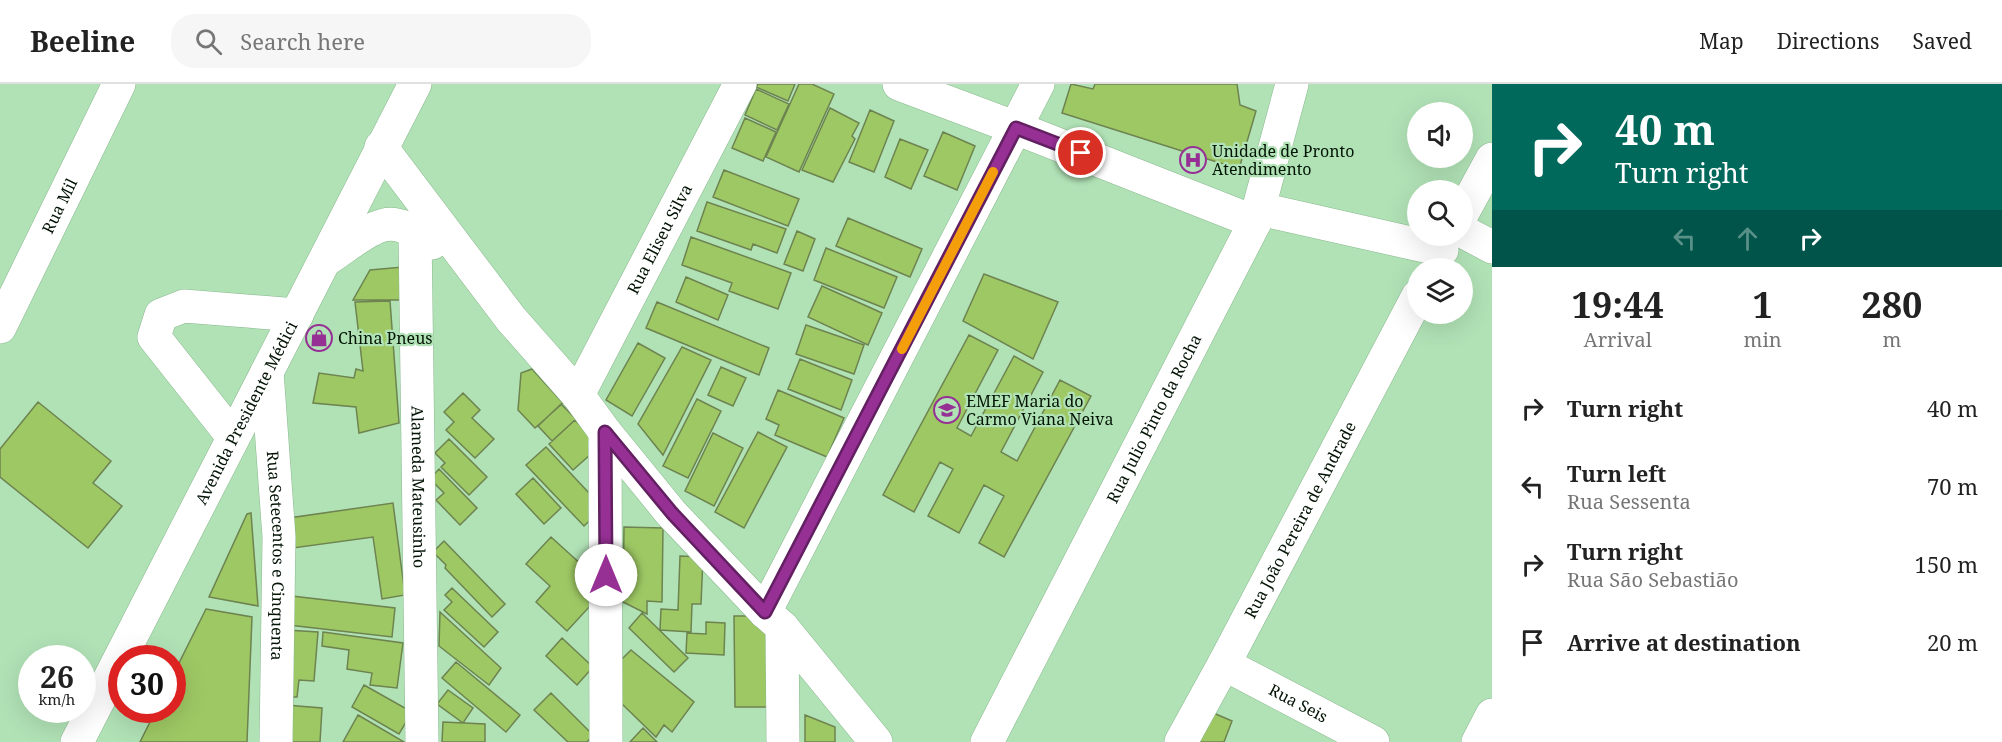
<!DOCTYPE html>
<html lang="en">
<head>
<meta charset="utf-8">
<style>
	:root { --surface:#fff; --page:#f6f6f6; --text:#222; --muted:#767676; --line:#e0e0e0 }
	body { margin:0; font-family:"Noto Serif",serif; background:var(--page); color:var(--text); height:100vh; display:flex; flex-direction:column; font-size:22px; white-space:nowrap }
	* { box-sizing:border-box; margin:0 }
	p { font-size:20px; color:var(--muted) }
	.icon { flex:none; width:33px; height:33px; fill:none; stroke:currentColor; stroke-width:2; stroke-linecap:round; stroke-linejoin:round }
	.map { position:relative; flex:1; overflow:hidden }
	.sheet { display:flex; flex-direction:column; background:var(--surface); width:510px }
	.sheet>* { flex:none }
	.guide { background:#00695c; color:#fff; overflow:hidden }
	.buttons { position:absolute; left:1407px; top:18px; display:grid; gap:12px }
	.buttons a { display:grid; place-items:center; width:66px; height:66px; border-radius:50%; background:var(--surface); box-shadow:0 6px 24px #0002; font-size:30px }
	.speed { position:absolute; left:18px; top:561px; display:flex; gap:12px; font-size:30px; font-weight:700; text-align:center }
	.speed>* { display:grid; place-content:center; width:78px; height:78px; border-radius:50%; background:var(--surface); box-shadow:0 6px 24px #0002; line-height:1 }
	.speed small { font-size:15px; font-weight:400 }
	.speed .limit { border:9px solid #d22; background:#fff; color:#111 }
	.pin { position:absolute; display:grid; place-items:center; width:51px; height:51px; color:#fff; margin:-26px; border:3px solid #fff; border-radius:50%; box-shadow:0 2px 6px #0007 }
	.me { position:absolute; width:66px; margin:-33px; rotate:0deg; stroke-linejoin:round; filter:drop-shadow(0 0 4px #0008) }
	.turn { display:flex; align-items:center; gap:21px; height:126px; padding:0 24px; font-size:27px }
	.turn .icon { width:78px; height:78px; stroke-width:2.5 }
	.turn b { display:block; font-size:42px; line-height:51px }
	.lanes { display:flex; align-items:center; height:57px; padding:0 24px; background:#0003; justify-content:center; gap:30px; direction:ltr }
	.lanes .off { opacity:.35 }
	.eta { display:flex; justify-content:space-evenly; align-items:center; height:102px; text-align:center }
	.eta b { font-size:36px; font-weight:700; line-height:42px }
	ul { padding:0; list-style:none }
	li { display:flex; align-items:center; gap:18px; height:78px; padding:0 24px }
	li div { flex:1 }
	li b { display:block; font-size:22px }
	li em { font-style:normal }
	header { display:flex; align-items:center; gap:36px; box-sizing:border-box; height:84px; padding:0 30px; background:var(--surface); border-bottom:2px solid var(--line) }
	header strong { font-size:28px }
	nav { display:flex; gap:33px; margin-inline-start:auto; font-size:21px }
	.search { width:420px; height:54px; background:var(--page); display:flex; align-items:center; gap:15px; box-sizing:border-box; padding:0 21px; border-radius:24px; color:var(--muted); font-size:22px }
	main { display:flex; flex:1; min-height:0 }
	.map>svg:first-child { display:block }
</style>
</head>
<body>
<header>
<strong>Beeline</strong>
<div class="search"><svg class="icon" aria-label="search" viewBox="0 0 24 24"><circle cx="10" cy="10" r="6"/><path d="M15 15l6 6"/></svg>Search here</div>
<nav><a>Map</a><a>Directions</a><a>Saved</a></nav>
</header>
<main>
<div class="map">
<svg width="1492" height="658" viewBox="0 0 1492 658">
	<rect width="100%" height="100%" fill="#b1e2b6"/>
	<!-- building -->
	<path fill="#9ec864" stroke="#6d8350" stroke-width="1.5" d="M758,0H795L788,17L756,3Z
		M799,0H812L834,10L799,88L766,73Z
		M1071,0L1093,5L1095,0H1237L1240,21L1256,27L1239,85L1062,29Z
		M756,5L789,20L777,46L745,31Z
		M830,24L859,39L852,52L855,55L833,98L802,86Z
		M870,26L894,37L874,88L849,78Z
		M745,34L776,48L763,77L732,64Z
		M943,48L975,62L957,106L924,92Z
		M900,55L928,66L911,105L885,93Z
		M724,86L799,115L788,142L713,113Z
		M707,118L786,145L777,169L753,160L751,166L697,147Z
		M848,134L922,165L910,193L836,162Z
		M797,147L815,155L803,187L784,180Z
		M691,153L791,189L778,225L729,207L732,199L682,181Z
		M826,164L897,193L884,224L814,196Z
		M403,183L402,216H353L370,186Z
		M984,190L1058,218L1033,275L963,237Z
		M686,193L728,211L718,236L676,218Z
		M822,202L882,229L868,261L808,233Z
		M390,217L399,339L359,349L356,323L313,319L319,289L354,294L356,285L363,287L355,218Z
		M657,218L769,264L759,291L646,244Z
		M806,241L864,261L854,290L796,270Z
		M969,251L998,266L957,344L971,352L1014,272L1043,288L1001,368L1017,377L1060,296L1091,312L1004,473L979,459L1004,412L984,401L959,449L928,432L953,385L940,378L914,428L883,411Z
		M638,259L665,274L632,332L606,316Z
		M682,263L711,276L663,371L638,340Z
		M800,275L852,296L841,326L788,305Z
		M721,283L746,294L733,322L708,311Z
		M532,285L563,319L535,344L518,326L521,289Z
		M778,306L844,334L827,373L775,351L779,341L766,335Z
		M463,309L480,326L472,334L494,355L475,374L446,346L454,338L444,328Z
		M697,315L721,327L688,394L663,382Z
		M38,318L111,377L93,399L122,422L88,464L0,393V365Z
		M561,320L576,335L552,357L538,342Z
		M575,336L600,362L573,386L549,360Z
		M758,348L787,363L744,444L715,428Z
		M713,349L743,364L714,422L685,407Z
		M449,355L487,393L469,411L441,383L445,379L435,369Z
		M546,363L603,424L584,442L526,381Z
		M439,385L477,424L460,441L436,416L444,409L430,395Z
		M533,394L561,424L544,440L516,410Z
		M393,419L405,511L382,515L373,453L293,464L289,434Z
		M251,429L258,522L209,513L247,430Z
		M624,443L663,444L662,518L647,517V530L623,518Z
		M551,453L594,492L591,521L567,547L536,518L550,502L526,480Z
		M444,457L505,520L492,533L445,484L446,481L433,468Z
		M680,472L703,473L701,520H692L691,548L660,546L661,525L678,526Z
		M452,504L498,548L484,563L444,526L452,518L445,511Z
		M283,511L395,524L392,553L280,540Z
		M206,525L252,533L247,658H140L156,626H172V593Z
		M440,528L501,584L489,601L439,562Z
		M642,529L688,574L674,588L629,544Z
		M734,532H748L769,551L770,623H735Z
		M706,538L725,539L724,571L686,569L687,549L706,550Z
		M286,546L318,548L314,597L299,596L297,613H282Z
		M323,548L403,559L397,604L370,601L372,589L347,585L349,566L322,562Z
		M562,554L593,583L577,601L546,572Z
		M631,566L694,618L672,648L664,641L656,653L621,619L617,580Z
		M456,578L520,631L506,648L442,594Z
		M364,601L412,628L399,650L352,623Z
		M448,606L473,624L463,639L437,620Z
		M551,609L593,651L587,658H568L534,626Z
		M286,621L322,624L320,658H283Z
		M1211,628L1232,637L1224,658H1199Z
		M358,631L404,658H343Z
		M805,631L835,643V658H805Z
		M443,638L485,640V658H442Z
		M643,644L657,658H630Z"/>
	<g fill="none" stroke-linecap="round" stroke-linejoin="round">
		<defs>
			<g id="minor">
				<path d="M899,0L1016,44L1255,138"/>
				<path d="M381,63L511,235L578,311L605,348L671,429L765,528L782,543L876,658"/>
				<path d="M1260,125L1442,166"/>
				<path d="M1462,130L1492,75"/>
				<path d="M1462,147L1492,163"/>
				<path id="s1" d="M415,148L422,658"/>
				<path d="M327,175C343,165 366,145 384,141C400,137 420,150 432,159"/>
				<path id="s2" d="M0,243L119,0"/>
				<path id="s3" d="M267,288L279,453L276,658"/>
				<path id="s4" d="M578,311L740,0"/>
				<path d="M605,348L606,658"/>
				<path d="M233,353L154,253L161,231L184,222L297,231"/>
				<path d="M765,528L1038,0"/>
				<path d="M782,543L783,658"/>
				<path id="s5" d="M1224,580L1373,658"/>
				<path id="s6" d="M987,658L1255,138L1292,0"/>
				<path id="s7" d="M1181,658L1224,580L1418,212"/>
				<path d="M1478,658L1492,631"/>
			</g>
			<g id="major">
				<path id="s8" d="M77,658L415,0"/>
			</g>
		</defs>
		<!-- minor casing -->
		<use href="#minor" stroke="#89b88e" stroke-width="34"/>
		<!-- major casing -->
		<use href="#major" stroke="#89b88e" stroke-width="34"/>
		<!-- minor -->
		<use href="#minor" stroke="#fff" stroke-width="33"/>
		<!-- major -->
		<use href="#major" stroke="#fff" stroke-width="33"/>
	</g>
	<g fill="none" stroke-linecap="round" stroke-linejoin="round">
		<defs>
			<path id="route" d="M606,491L605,348L672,429L765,528L1016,44L1081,69"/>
		</defs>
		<!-- route casing -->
		<use href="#route" stroke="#621f61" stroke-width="15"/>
		<!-- route -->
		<use href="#route" stroke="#963095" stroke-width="10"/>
		<!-- slow -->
		<path stroke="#f59e0b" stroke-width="10" d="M902,265L993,88"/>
	</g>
	<!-- icons -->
	<defs>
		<symbol id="hospital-ring" viewBox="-11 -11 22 22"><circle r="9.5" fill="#b1e2b6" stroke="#963095" stroke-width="1.5"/><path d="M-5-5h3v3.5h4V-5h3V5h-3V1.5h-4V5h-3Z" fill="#963095"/></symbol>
		<symbol id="shop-ring" viewBox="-11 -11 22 22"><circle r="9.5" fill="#b1e2b6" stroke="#963095" stroke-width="1.5"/><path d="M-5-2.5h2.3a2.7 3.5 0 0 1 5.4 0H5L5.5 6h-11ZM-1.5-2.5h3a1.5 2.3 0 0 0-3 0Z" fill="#963095"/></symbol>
		<symbol id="school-ring" viewBox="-11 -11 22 22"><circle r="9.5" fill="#b1e2b6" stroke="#963095" stroke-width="1.5"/><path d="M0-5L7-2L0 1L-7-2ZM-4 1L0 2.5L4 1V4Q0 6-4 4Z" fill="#963095"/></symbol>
	</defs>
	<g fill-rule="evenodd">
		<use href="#hospital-ring" x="1178" y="61" width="30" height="30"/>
		<use href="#shop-ring" x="304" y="239" width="30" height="30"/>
		<use href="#school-ring" x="932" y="311" width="30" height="30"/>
	</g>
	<g text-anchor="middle" stroke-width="4.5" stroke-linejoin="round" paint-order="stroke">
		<!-- poi labels -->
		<g font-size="16" fill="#031405" stroke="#b1e2b6" text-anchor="start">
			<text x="1212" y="73">Unidade de Pronto<tspan x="1212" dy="18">Atendimento</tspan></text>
			<text x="338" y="260">China Pneus</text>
			<text x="966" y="323">EMEF Maria do<tspan x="966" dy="18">Carmo Viana Neiva</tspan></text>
		</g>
		<!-- street labels -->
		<g font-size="16" fill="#031405" stroke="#b1e2b6">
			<text dy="6" stroke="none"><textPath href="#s2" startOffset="135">Rua Mil</textPath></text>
			<text dy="6" stroke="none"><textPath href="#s4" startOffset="176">Rua Eliseu Silva</textPath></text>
			<text dy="6" stroke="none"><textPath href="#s8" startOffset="370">Avenida Presidente Médici</textPath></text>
			<text dy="6" stroke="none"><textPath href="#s6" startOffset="364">Rua Julio Pinto da Rocha</textPath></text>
			<text dy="6" stroke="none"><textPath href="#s1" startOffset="255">Alameda Mateusinho</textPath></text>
			<text dy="6" stroke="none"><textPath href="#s7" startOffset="252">Rua João Pereira de Andrade</textPath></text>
			<text dy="6" stroke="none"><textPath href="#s3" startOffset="184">Rua Setecentos e Cinquenta</textPath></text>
			<text dy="6" stroke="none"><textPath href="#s5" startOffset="84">Rua Seis</textPath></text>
		</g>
	</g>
</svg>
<div class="buttons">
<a><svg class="icon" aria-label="sound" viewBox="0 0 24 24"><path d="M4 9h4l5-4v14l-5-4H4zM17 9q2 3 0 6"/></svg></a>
<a><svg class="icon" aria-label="search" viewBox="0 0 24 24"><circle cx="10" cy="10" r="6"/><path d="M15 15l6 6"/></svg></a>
<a><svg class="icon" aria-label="layers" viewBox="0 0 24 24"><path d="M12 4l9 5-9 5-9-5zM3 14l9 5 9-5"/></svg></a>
</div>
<div class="speed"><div>26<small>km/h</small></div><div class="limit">30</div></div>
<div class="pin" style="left:1081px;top:69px;background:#d93025"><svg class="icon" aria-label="arrive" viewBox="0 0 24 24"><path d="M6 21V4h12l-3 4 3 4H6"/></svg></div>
<svg class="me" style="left:606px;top:491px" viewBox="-20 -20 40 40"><circle r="19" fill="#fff"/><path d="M0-13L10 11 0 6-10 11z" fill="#963095"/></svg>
</div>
<section class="sheet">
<div class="guide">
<div class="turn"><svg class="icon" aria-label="right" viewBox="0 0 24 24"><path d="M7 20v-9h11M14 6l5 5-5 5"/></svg><div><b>40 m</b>Turn right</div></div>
<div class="lanes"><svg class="icon off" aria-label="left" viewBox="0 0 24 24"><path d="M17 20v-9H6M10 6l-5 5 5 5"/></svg><svg class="icon off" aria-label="ahead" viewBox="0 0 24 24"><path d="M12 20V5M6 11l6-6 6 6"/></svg><svg class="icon" aria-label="right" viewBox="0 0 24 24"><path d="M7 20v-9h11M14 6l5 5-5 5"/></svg></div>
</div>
<div class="eta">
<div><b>19:44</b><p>Arrival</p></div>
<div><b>1</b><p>min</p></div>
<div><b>280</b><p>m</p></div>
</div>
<ul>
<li><svg class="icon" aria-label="right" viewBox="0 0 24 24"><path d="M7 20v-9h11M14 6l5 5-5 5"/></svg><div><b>Turn right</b></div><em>40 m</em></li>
<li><svg class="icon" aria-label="left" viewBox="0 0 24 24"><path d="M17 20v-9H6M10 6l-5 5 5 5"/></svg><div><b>Turn left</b><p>Rua Sessenta</p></div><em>70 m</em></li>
<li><svg class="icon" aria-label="right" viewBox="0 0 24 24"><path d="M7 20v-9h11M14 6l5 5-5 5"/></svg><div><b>Turn right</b><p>Rua São Sebastião</p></div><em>150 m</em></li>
<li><svg class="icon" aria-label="arrive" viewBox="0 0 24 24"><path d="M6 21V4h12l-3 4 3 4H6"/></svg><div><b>Arrive at destination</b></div><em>20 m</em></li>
</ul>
</section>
</main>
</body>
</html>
